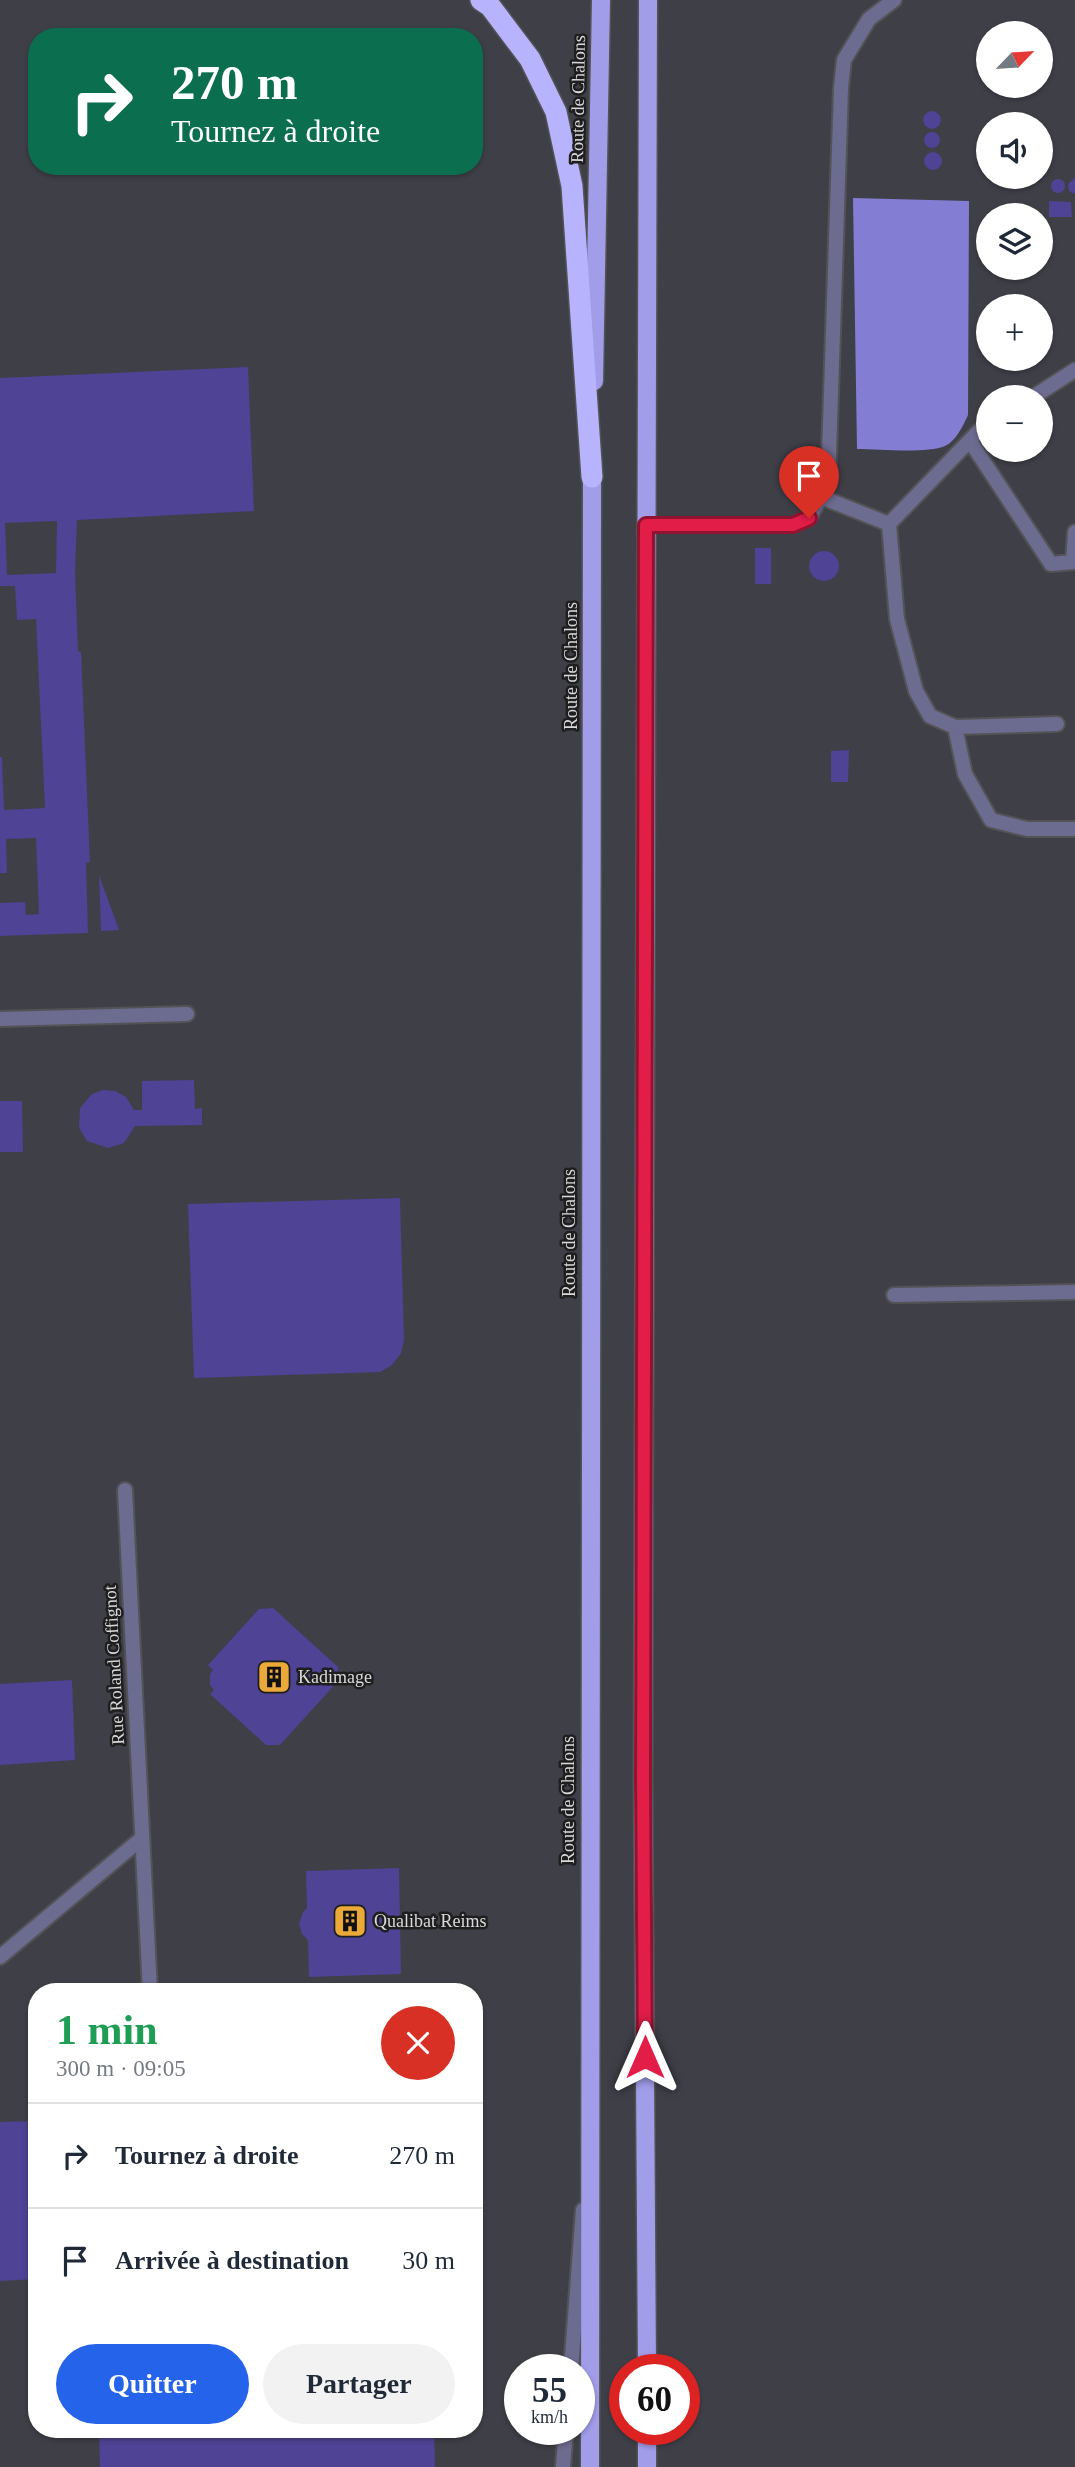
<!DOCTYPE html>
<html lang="fr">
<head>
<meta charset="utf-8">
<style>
	:root { --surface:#fff; --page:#f2f2f3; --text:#1f2937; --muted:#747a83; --line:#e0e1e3; --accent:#2563eb }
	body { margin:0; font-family:"Times New Roman",serif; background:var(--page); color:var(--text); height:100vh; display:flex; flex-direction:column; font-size:26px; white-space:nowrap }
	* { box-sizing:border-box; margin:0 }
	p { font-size:23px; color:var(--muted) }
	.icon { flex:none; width:38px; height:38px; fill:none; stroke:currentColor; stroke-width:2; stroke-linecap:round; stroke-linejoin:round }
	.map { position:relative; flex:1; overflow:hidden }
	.panel { position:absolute; left:28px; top:1983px; width:455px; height:455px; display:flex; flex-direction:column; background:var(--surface); border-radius:28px; box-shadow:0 2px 5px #0004 }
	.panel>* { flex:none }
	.banner { position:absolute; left:28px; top:28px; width:455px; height:147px; border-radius:28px; box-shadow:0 2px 5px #0004; background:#0b6e4f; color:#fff; overflow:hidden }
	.needle { width:46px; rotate:65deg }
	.tools { position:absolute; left:976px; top:21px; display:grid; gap:14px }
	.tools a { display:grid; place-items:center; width:77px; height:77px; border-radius:50%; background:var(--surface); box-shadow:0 2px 5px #0004; font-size:35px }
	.speed { position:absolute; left:504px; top:2354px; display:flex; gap:14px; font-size:35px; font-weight:700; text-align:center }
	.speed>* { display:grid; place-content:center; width:91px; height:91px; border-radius:50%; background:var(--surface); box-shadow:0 2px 5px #0004; line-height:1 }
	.speed small { font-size:18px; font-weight:400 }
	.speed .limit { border:10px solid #d22; background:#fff; color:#111 }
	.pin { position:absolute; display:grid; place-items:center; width:60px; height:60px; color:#fff; margin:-72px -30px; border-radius:50% 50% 50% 0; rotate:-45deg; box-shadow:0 0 7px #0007 }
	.pin .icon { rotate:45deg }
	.me { position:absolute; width:77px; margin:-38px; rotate:0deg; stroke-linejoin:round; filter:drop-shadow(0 0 5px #0008) }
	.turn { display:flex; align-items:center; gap:24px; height:147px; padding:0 28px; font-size:32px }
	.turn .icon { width:91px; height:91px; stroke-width:2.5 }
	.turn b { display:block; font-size:49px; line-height:60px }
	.round { display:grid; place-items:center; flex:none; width:74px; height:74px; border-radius:37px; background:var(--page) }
	.headline { display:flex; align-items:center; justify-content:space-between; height:119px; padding:0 28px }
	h1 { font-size:42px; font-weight:700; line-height:52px; color:#1e9e55 }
	.cta { display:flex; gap:14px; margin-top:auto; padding:14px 28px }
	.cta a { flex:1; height:80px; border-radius:42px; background:var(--accent); color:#fff; font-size:28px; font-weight:700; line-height:80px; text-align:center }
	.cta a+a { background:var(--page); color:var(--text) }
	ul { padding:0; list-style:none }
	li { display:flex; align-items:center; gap:21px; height:105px; padding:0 28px; border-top:2px solid var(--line) }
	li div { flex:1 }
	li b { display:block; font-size:26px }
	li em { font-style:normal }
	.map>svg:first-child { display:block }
</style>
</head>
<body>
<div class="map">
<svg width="1075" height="2467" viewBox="0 0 1075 2467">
	<rect width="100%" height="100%" fill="#363639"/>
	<!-- built -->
	<path fill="#3f3f48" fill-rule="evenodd" d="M0,0H1075V2467H0ZM989,33H1041V86H989ZM37,37H474V166H37ZM989,124H1041V177H989ZM989,215H1041V268H989ZM989,306H1041V359H989ZM989,397H1041V450H989ZM37,1992H474V2429H37ZM520,2370H579V2429H520ZM625,2370H684V2429H625Z"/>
	<!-- water -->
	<path fill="#847dd4" d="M853,198L969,201L968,415C963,426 956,441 945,446C926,454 879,449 857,449Z"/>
	<!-- building -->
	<path fill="#4e4394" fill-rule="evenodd" d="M923 120a9 9 0 1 1 18 0a9 9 0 1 1-18 0Z
		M924 140a8 8 0 1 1 16 0a8 8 0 1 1-16 0Z
		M924 161a9 9 0 1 1 18 0a9 9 0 1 1-18 0Z
		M1075,178V194L1069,191L1068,184Z
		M1051 186a7 7 0 1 1 14 0a7 7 0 1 1-14 0Z
		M1049,201L1071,202L1072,217H1049Z
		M248,367L254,511L77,520L75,572L78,651L81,652L90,862L86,863L88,933L0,936V903L25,902L26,915L39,914L36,838L6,839L7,873H0V757H2L4,810L45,808L36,619L17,620L15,586H0V378ZM57,521L56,573L7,575L5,523Z
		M755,548H771V584H755Z
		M809 566a15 15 0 1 1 30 0a15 15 0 1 1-30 0Z
		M849,750L848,782H831V751Z
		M99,875L119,930L101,931Z
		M194,1080L195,1109L202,1108V1125L135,1126L124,1143L108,1148L87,1141L79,1128L80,1108L92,1094L103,1090L115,1091L126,1097L134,1110H142V1081Z
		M0,1101H22L23,1152H0Z
		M400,1198L404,1340L401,1353L392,1365L380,1372L194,1378L188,1204Z
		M273,1608L338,1667L339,1680L280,1745H266L210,1694L214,1690L210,1685V1674L213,1670L208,1665L259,1609Z
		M72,1680L75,1760L0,1765V1684Z
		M399,1868L401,1974L309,1977L308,1940L302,1934L299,1924L303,1912L307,1908L306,1871Z
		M37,2121V2279L0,2281V2122Z
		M99,2429H434L435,2467H100Z"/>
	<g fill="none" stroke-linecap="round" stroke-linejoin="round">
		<defs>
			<path id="lane" d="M1033,397L1075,370
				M970,441L1051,564L1073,562L1075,532
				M821,497L889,524L978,432L989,426
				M889,524L897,619L916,691L930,716L955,727L1057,724
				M646,525H793L809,518L828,485L841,88L844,60L869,19L894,0
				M955,727L965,774L991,820L1027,829H1075
				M0,1019L187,1014
				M894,1295L1075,1292
				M571,2370L583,2210
				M563,2467L566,2429"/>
			<path id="street" d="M125,1490L150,1992
				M0,1957L141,1839"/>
			<path id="primary" d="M594,381L601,0
				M647,2370L643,1779L648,0
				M647,2429V2467
				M590,2467L592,465"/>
			<path id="highway" d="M481,0L490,6L530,59L556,112L572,186L592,477"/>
		</defs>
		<!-- lane casing -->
		<use href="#lane" stroke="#535356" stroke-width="18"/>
		<!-- street casing -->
		<use href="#street" stroke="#535356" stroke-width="18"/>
		<!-- primary casing -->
		<use href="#primary" stroke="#535356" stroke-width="21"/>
		<!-- highway casing -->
		<use href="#highway" stroke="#535356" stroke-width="24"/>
		<!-- lane -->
		<use href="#lane" stroke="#6c6b90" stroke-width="14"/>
		<!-- street -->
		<use href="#street" stroke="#6c6b90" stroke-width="14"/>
		<!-- primary -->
		<use href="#primary" stroke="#a19de9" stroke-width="18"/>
		<!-- highway -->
		<use href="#highway" stroke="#b7b3fd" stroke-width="21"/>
	</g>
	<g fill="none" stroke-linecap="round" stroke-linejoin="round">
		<defs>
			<path id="route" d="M645,2057L643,1779L646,525H793L809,518"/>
		</defs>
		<!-- route casing -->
		<use href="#route" stroke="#92132f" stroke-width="18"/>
		<!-- route -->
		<use href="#route" stroke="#e11d48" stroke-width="12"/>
	</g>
	<!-- icons -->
	<defs>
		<symbol id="building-square" viewBox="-11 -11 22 22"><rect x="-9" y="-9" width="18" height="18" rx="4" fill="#eba93a" stroke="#1e1e1f"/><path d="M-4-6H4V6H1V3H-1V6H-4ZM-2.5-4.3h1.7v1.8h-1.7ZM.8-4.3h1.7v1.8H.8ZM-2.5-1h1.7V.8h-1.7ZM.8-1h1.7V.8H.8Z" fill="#111"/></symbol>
	</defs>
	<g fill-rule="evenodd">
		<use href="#building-square" x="255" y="1658" width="38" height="38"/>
		<use href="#building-square" x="331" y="1902" width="38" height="38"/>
	</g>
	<g text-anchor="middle" stroke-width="5" stroke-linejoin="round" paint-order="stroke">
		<!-- street labels -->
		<g font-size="18" fill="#d9d9db" stroke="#1e1e1f">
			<text transform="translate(578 99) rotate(-89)" y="6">Route de Chalons</text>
			<text transform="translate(571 666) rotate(-90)" y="6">Route de Chalons</text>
			<text transform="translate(569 1233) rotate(-90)" y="6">Route de Chalons</text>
			<text transform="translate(114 1665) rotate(-93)" y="6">Rue Roland Coffignot</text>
			<text transform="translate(568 1800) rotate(-90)" y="6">Route de Chalons</text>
		</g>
		<!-- poi labels -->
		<g font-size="18" fill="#d9d9db" stroke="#1e1e1f" text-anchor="start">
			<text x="298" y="1683">Kadimage</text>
			<text x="374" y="1927">Qualibat Reims</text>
		</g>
	</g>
</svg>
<div class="tools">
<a><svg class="needle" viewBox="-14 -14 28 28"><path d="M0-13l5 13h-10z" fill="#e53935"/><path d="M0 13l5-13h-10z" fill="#747a83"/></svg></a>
<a><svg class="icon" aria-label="sound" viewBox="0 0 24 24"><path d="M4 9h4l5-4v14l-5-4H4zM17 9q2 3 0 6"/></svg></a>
<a><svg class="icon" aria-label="layers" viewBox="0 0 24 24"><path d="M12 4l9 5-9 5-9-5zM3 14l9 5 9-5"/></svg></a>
<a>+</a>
<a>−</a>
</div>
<div class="speed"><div>55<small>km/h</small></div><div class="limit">60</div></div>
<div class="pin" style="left:809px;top:518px;background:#d93025"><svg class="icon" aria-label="arrive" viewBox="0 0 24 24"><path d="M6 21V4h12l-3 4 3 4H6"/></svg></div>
<svg class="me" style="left:645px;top:2057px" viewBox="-20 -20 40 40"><path d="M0-17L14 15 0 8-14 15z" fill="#e11d48" stroke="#fff" stroke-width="4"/></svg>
<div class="banner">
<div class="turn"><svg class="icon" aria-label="right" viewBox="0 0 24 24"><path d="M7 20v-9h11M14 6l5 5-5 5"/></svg><div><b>270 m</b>Tournez à droite</div></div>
</div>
<section class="panel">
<div class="headline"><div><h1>1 min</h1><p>300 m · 09:05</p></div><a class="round" style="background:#d93025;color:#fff"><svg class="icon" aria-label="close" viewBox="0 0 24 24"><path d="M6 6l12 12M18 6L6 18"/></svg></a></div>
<ul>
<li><svg class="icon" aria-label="right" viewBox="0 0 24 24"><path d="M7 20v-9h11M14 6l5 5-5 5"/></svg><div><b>Tournez à droite</b></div><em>270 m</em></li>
<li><svg class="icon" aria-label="arrive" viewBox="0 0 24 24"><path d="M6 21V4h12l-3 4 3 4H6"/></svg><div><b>Arrivée à destination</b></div><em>30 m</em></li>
</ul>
<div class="cta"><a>Quitter</a><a>Partager</a></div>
</section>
</div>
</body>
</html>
